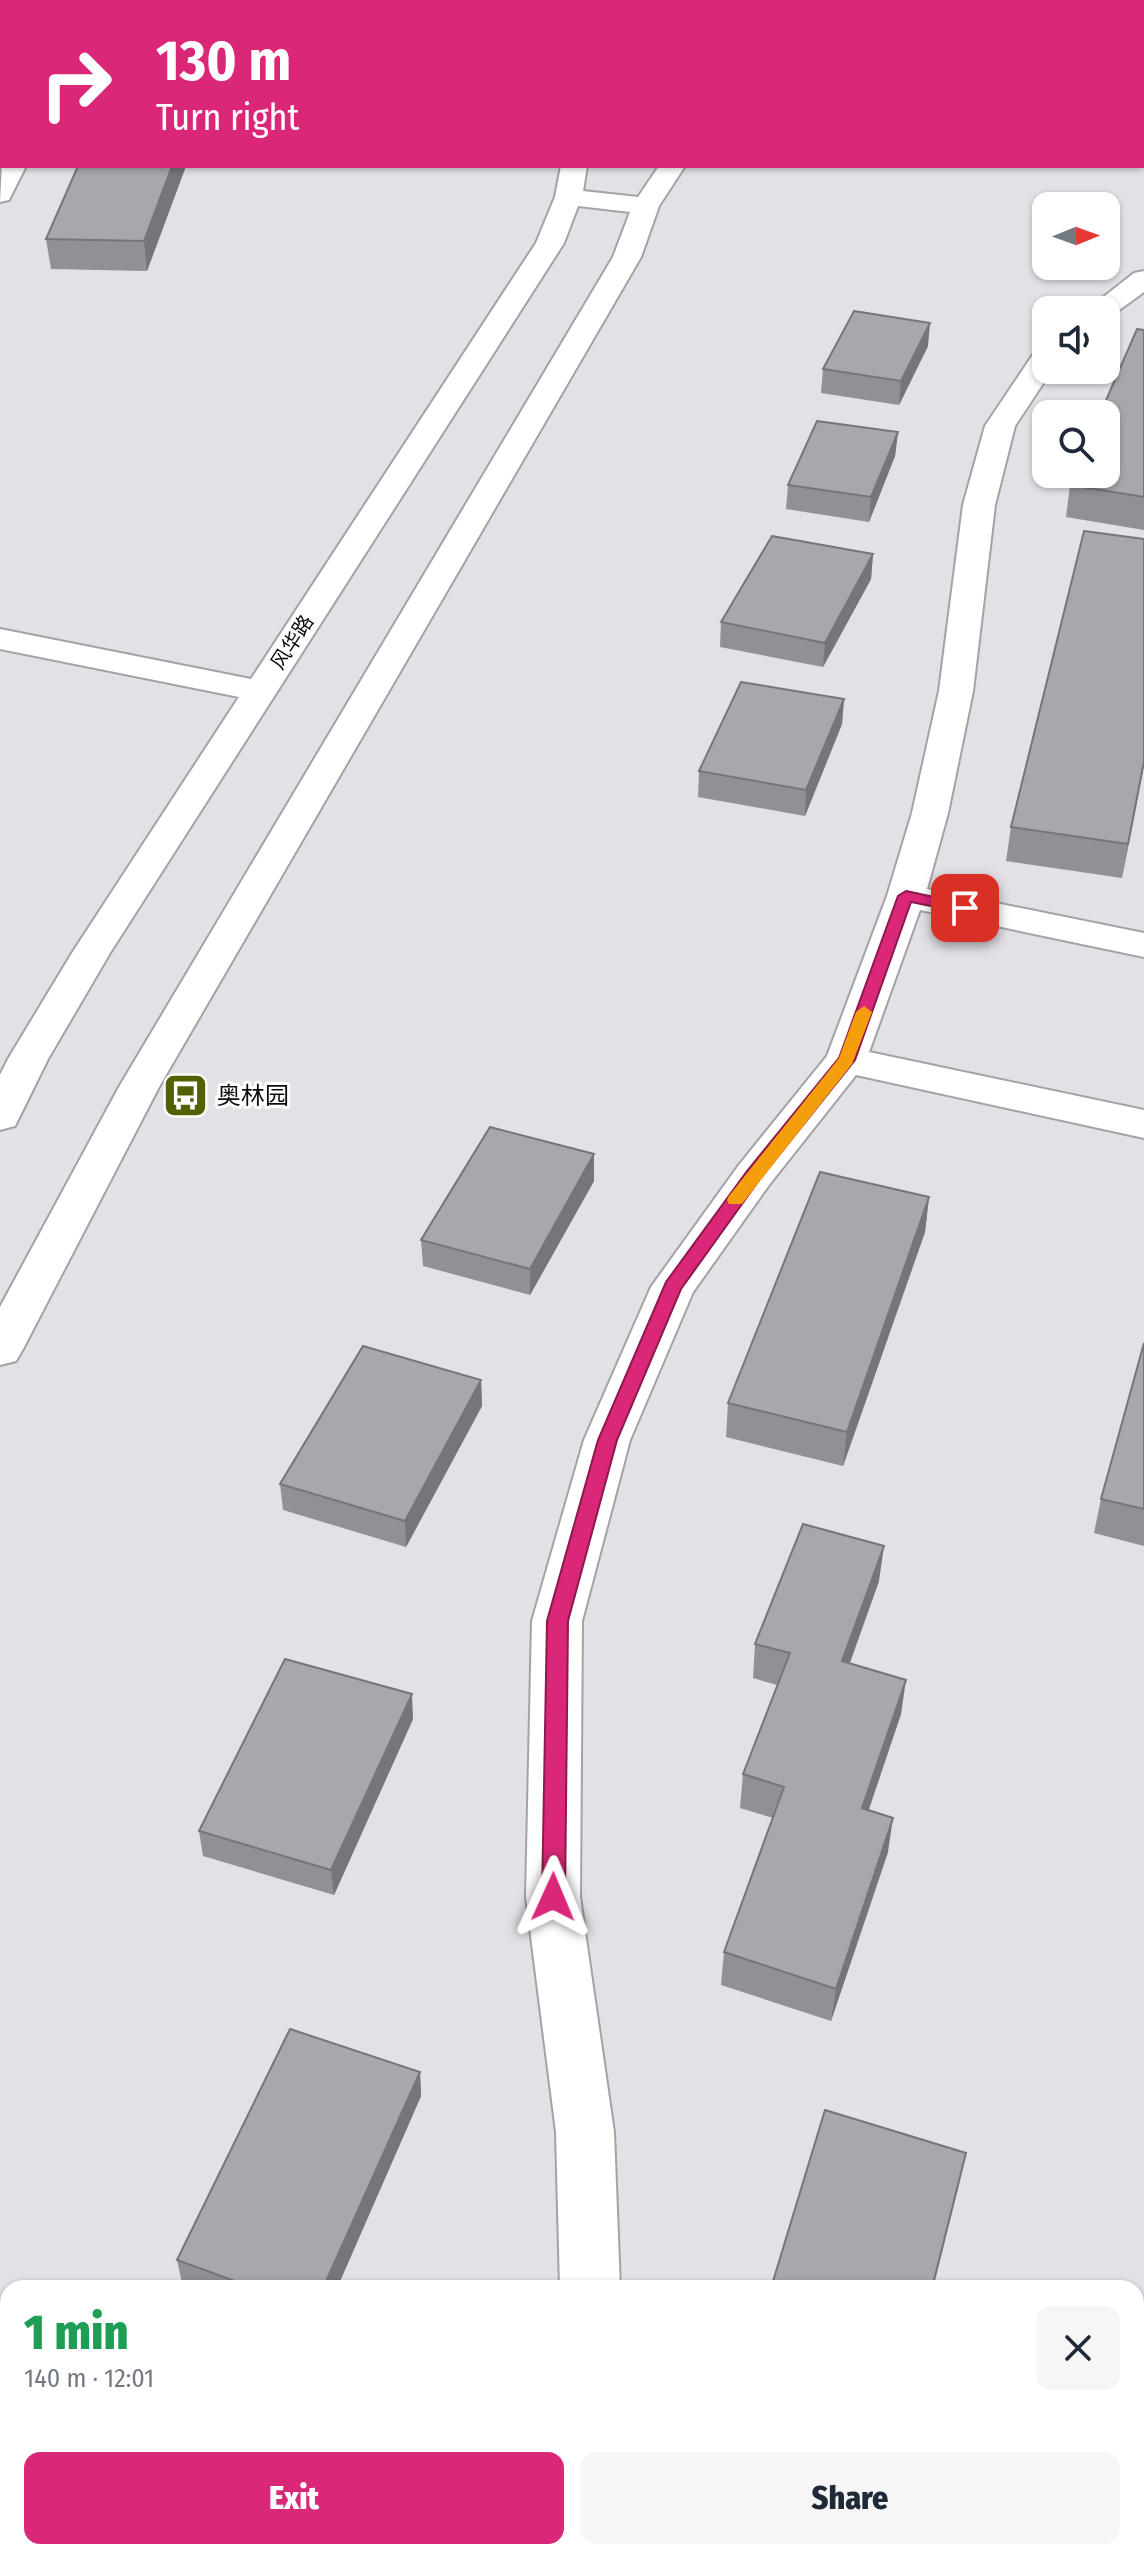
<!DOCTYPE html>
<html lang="en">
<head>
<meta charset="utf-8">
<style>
	:root { --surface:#fff; --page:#f6f6f7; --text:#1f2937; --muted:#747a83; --accent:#db2777 }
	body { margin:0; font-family:"Fira Sans Condensed","Noto Sans SC",sans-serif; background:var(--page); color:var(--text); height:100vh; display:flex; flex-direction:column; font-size:30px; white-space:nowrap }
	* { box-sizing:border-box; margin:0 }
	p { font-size:26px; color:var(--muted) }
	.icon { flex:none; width:44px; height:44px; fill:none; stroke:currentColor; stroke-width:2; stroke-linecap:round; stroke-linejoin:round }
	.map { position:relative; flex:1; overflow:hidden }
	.sheet { position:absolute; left:0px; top:2280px; width:1144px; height:280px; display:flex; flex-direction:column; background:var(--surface); border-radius:24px 24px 0 0; box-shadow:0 2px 6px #0004 }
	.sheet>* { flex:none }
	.guide { position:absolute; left:0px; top:0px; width:1144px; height:168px; box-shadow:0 2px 6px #0004; background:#db2777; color:#fff; overflow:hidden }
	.needle { width:52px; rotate:89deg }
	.buttons { position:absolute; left:1032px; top:192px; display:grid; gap:16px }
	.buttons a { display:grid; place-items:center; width:88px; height:88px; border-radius:16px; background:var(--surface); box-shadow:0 2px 6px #0004; font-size:40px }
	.pin { position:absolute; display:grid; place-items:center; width:68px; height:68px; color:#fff; margin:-34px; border-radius:16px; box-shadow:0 4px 12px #0006 }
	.me { position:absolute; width:88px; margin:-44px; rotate:1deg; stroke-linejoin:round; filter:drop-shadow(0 0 6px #0008) }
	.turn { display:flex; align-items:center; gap:28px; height:168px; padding:0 24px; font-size:36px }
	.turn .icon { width:104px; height:104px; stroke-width:2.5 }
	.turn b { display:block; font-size:56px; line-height:68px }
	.round { display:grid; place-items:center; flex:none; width:84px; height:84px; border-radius:16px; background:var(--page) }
	.summary { display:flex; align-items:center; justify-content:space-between; height:136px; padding:0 24px }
	h1 { font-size:48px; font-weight:800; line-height:60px; color:#1e9e55 }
	.cta { display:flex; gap:16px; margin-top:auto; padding:16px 24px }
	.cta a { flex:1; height:92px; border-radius:16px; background:var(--accent); color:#fff; font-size:32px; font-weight:800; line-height:92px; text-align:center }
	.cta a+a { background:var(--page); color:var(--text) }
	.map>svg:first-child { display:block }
</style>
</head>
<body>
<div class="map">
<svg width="1144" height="2560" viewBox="0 0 1144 2560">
	<rect width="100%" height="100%" fill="#e3e0e6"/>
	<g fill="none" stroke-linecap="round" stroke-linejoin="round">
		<defs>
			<path id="minor" d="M427,0H453L455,2H429Z
				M1142,150H1144V166H1142Z
				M2,163V166H26L9,200L0,202Z
				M561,166H587L583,191L638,197L659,166H685L659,206L641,257L159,1087L23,1349L16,1361L0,1365V1307L119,1087L613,257L630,212L578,206L564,243L110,953L48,1059L15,1126L0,1130V1075L8,1059L72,953L239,697L0,649V629L251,679L536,243L555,197Z
				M1144,271V292L1111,316L1106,317V310H1087L1134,273Z
				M1046,347V370H1052L1015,426L995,505L973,691L948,813L927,889L1144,933V957L920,910L869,1052L1144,1110V1138L856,1075L769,1185L693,1292L630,1440L582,1621L580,1897L614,2132L620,2288H560L556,2132L526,1897L532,1621L584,1440L651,1287L739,1165L827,1056L887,896L912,813L939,691L963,505L985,426L1036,350Z
				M568,2552H632V2560H568Z"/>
			<path id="highway" d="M1111,0H1144V6L1142,2H1109Z"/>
		</defs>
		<!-- minor casing -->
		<use href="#minor" stroke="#a4a2a7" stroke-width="4"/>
		<!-- highway casing -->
		<use href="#highway" stroke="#a4a2a7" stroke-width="4"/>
		<!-- minor -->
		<use href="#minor" fill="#fff" fill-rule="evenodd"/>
		<!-- highway -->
		<use href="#highway" fill="#fff" fill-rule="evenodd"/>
	</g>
	<!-- wall -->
	<path fill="#919095" d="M78,166H186L147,271L51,269L46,239Z
		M1144,330V530L1066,517L1070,485Z
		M928,346L899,405L821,393L823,369Z
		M898,432L895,456L869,522L786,509L788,485Z
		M873,554L871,579L823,667L720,647L721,622Z
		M844,699L842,724L805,816L698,797L699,771Z
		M1144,765L1122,878L1006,861L1011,827Z
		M594,1181L530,1295L423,1266L421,1240Z
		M929,1197L925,1232L843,1466L726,1437L728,1403Z
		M1144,1343V1546L1094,1533L1101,1499Z
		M481,1380L482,1406L406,1547L283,1510L280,1484Z
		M879,1581L850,1663L901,1714L868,1810L888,1852L831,2021L721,1985L724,1952L773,1818L740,1808L743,1774L777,1685L753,1678L755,1644Z
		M413,1719L334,1895L203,1856L199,1831Z
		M420,2072L421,2096L337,2288H197L182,2283L177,2260Z"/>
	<!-- shaded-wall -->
	<path fill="#767579" d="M172,166H186L147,271L144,241Z
		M930,323L928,346L899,405L901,381Z
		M898,432L895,456L869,522L871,497Z
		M873,554L871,579L823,667L825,643Z
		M844,699L842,724L805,816L806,790Z
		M1144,761V765L1122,878L1128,844Z
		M594,1154V1181L530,1295V1269Z
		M929,1197L925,1232L843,1466L847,1432Z
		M481,1380L482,1406L406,1547L405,1521Z
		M884,1546L879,1581L838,1695L842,1661Z
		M906,1680L901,1714L858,1842L862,1808Z
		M412,1694L413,1719L334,1895L331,1870Z
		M893,1818L888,1852L831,2021L836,1989Z
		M420,2072L421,2096L337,2288H323Z
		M966,2153L959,2184L933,2288H932Z
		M478,2552H483L484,2560H475Z"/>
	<!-- building -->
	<path fill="#a9a7ad" stroke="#767579" stroke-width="2" d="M78,166H172L144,241L46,239Z
		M854,311L930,323L901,381L823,369Z
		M1137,329L1144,330V497L1070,485L1075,474H1106V414H1100Z
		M817,421L898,432L871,497L788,485Z
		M1084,531L1144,539V761L1128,844L1011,827Z
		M772,536L873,554L825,643L721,622Z
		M741,682L844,699L806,790L699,771Z
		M490,1127L594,1154L530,1269L421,1240Z
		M820,1172L929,1197L847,1432L728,1403Z
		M1144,1343V1509L1101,1499Z
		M363,1346L481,1380L405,1521L280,1484Z
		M803,1524L884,1546L842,1661L906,1680L862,1808L893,1818L836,1989L724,1952L784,1787L743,1774L790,1653L755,1644Z
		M285,1659L412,1694L331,1870L199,1831Z
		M290,2029L420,2072L323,2288H254L177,2260Z
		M825,2110L966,2153L932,2288H771Z
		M293,2552H478L475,2560H289Z
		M783,2552H921L944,2560H781Z"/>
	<!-- route -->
	<path fill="#db2777" stroke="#8e194d" stroke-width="2" d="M906,891L971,905L973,908L965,913L911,902L855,1060L760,1179L681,1289L617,1440L568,1621L565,1897L561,1903L553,1906L546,1903L542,1897L547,1621L598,1440L666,1282L747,1171L839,1058L898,896Z"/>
	<!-- slow -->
	<path fill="#f59e0b" d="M864,1006L872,1012L852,1064L742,1204H729L727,1200L729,1196L839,1058L856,1012Z"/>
	<!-- icons -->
	<defs>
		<symbol id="bus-square" viewBox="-11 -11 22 22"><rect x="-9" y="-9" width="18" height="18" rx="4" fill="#536103" stroke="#fff"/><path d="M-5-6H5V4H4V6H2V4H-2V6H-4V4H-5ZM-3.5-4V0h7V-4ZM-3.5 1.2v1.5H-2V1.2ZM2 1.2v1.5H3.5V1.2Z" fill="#fff"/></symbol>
	</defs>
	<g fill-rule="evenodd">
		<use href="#bus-square" x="160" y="1070" width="51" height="51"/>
	</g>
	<g text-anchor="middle" stroke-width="6" stroke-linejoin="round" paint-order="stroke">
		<!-- far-street labels -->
		<g font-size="20" fill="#0c0b0d" stroke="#fff">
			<text transform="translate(292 642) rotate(-57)" y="7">风华路</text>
		</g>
		<!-- poi labels -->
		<g font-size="24" fill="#0c0b0d" stroke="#fff" text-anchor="start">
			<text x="217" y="1104">奥林园</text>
		</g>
	</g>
</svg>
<div class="buttons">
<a><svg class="needle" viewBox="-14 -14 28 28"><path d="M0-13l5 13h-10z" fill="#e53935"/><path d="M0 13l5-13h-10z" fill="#747a83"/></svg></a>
<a><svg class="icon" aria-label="sound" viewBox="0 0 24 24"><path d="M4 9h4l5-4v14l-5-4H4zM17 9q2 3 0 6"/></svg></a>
<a><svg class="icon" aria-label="search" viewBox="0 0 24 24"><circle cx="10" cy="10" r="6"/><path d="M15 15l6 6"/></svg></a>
</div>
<div class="pin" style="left:965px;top:908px;background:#d93025"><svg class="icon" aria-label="arrive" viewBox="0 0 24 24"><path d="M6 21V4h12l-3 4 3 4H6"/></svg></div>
<svg class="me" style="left:553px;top:1897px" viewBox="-20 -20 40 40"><path d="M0-17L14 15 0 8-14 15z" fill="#db2777" stroke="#fff" stroke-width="4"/></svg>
<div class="guide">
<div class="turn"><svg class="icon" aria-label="right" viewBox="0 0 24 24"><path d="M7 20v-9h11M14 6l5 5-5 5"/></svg><div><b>130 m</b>Turn right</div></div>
</div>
<section class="sheet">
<div class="summary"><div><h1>1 min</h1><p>140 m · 12:01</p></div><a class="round"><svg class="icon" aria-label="close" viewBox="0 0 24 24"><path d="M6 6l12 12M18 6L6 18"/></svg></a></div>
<div class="cta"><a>Exit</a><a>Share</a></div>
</section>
</div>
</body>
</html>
